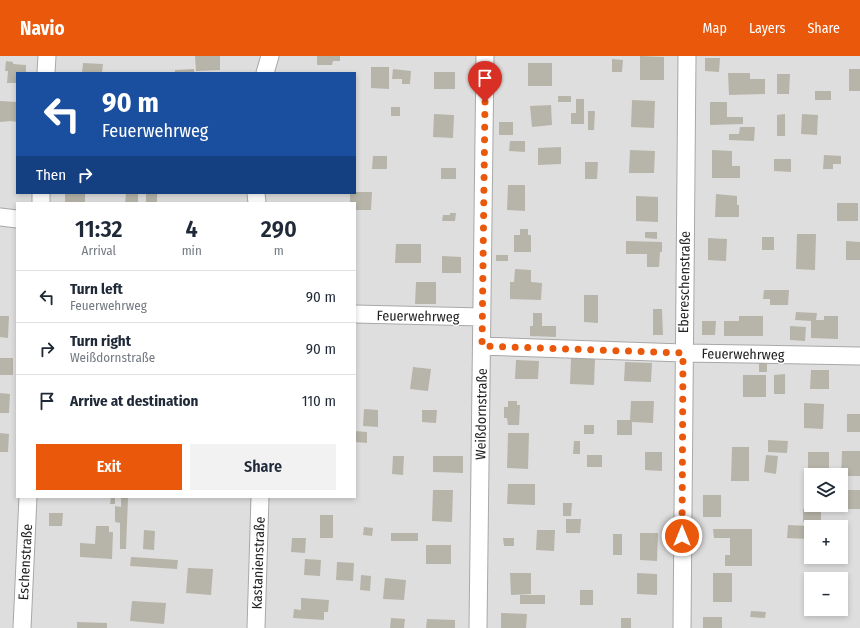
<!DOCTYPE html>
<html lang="en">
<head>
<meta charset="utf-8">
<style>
	:root { --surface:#fff; --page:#f2f2f3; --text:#1f2937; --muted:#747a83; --line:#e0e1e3; --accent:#ea580c }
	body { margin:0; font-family:"Fira Sans Condensed",sans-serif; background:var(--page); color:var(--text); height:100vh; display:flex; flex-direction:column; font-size:15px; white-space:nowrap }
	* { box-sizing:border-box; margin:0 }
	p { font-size:13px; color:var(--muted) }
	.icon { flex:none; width:22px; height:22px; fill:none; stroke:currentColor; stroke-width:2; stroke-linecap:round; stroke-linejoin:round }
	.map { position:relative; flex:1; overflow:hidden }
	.details { position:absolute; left:16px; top:146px; width:340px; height:296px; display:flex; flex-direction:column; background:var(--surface); border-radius:0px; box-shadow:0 2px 6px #0003 }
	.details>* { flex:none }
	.hud { position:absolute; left:16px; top:16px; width:340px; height:122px; border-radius:0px; box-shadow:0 2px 6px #0003; background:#1a4fa0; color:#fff; overflow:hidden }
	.controls { position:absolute; left:804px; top:412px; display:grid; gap:8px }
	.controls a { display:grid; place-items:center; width:44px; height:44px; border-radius:0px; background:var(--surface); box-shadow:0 2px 6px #0003; font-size:20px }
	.pin { position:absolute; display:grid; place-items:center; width:34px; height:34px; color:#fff; margin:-41px -17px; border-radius:50% 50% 50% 0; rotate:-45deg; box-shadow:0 0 4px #0007 }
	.pin .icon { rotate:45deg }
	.me { position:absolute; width:44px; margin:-22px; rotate:0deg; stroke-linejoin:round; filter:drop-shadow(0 0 3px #0008) }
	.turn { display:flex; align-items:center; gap:14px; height:84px; padding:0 20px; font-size:18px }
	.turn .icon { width:52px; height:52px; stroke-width:2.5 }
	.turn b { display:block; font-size:28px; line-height:34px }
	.then { display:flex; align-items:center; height:38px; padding:0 20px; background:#0003; gap:8px; font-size:15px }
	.eta { display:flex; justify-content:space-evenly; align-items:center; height:68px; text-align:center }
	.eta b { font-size:24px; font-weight:600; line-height:28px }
	.cta { display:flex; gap:8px; margin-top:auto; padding:8px 20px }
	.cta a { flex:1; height:46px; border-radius:0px; background:var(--accent); color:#fff; font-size:16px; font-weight:600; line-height:46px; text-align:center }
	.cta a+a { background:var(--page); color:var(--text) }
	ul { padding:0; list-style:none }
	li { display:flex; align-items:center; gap:12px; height:52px; padding:0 20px; border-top:1px solid var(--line) }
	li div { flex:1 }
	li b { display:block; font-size:15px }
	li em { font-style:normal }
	header { display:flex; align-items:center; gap:24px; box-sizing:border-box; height:56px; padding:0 20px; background:var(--accent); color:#fff }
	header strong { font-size:19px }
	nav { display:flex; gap:22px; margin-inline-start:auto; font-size:14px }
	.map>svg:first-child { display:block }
</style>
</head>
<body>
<header>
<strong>Navio</strong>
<nav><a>Map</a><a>Layers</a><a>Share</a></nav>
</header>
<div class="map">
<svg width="860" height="572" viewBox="0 0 860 572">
	<rect width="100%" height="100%" fill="#f1f1e7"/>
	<!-- residential -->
	<path fill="#dfdede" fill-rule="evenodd" d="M0,0H860V572H0ZM17,17H355V137H17ZM17,147H355V441H17ZM811,419H841V449H811ZM811,471H841V501H811ZM811,523H841V553H811Z"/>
	<!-- building -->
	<path fill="#b7b5a9" d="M195,0H220V14L196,15Z
		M317,0H340V5H333L332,9H317Z
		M640,0L664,1V24H640Z
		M705,2H720L719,16L705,15Z
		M612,3L623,4L622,16H612Z
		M6,5L13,6V8L26,9V17H17V27H7L8,15H5Z
		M83,7L103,8L102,17H82Z
		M528,7H552V30H528Z
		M371,11H389V33L371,32Z
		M194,13V17H175V14Z
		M393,13L411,15L410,28H402V23H392Z
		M849,13H860V35H849Z
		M434,16H455V33H434Z
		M728,17H750V23H765V38L729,39Z
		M777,18H790L789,38H777Z
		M815,35H831V44H815Z
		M558,40H571V46H558Z
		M576,43H584V68H571V57H576Z
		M632,44L655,45L654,72L631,71Z
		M0,45L17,46V66L11,65L0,66Z
		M710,46H727V61H743V68L710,69Z
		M551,49L552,69L532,71L530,50Z
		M391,51H400V60H391Z
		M588,55H595L594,74H588Z
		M434,58L454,59L453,82L433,81Z
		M785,58V80H777V59Z
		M802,58L818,59L817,79L801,78Z
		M499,66H513V79H499Z
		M740,71H755L754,85L729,84V78H739Z
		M510,85H525V96L509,95Z
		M561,91V108L538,109V92Z
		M630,94L655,95L654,117H629Z
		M712,94L732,95V110H740V122H712Z
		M824,99L841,100V108H833V113H823Z
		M373,100H387V113H372Z
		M774,103H791V116L774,115Z
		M585,106H598L597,123H585Z
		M441,112H456V123H441Z
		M508,129H525V155L507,154Z
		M355,136H372L371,154H355V147H350V137Z
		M65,137H85V147H65Z
		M126,137H138V147H125Z
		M146,138H157V147H146Z
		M716,138L737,140V149H739V161H715Z
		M636,140L658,141V166L636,165Z
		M837,147H858V165H837Z
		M450,157H456L455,165H442L443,159H450Z
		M520,173H528V179H531V196H514V179H520Z
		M645,176H657V183L645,182Z
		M797,178H816L815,214L796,213Z
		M762,181H774V194H762Z
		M708,182L727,183L726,205L708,204Z
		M626,185L662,186V196H660L659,211H647V198H626Z
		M846,185L860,186V204H846Z
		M396,188H421V207H395Z
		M496,199H508V205H496Z
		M442,200L461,201V217H442Z
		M515,213L531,214V226L542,227L541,244L510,243V226H514Z
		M416,226H436V248H415Z
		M764,234H789L788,249H770V243H763Z
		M584,239H598V267L584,266Z
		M653,253H662L663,279H653Z
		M796,256L817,257L816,264H824V260H838V283L811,282V265L795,264Z
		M533,257H542V270H556V281L530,280V270H533Z
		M0,260H9L8,282L0,281Z
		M739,260H763V280H724V265H739Z
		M702,265H716L715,279H702Z
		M790,270L806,271L805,285L790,284Z
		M0,302H13V319H0Z
		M571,302L595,303L594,329L570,328Z
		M516,304L539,305L538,323H515Z
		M625,306L652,307L651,326L624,325Z
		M759,307H767V316H759Z
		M413,311L431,313L428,335L410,333Z
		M811,314H829V333H810Z
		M785,318V338H774V319Z
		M743,319H766V341H743Z
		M0,337L10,338L9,357H0Z
		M508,345H517V349H520L519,369H508L507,362H504V351H508Z
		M631,345H654L653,367L632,366V379H617V364H630Z
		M804,347L824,348L823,373L804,372Z
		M364,353L378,354V371L363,370Z
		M422,354H437L436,367L422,366Z
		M847,358H860V376H847Z
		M584,369H594V378H584Z
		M355,375L367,376V387L355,386Z
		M0,377L9,378L8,396H0Z
		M508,377H529L528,413L507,412Z
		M768,384L788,385L787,397L768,396Z
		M574,385H580V398H573Z
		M732,391H749V425H731Z
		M842,395H860V420H841Z
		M645,396H662V415L645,414Z
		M808,396H829V418H808Z
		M587,399H602V411H587Z
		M766,399L778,400L776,418L764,416Z
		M393,400H404L403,419L392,418Z
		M433,400H463V417L433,416Z
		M508,428H535V449L507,448Z
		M433,434H453L452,466L432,465Z
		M841,434H860V453H838V449H841Z
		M703,439H721V461H703Z
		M111,441H115V448H110Z
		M121,442H128L126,493H120V467L115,466V450L121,451Z
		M563,447H572L571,460H563Z
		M803,453H821V466H803Z
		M49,457H63L62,470H49Z
		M320,459H333V482H320Z
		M566,463H581L580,477H566Z
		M788,469L809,470L808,483L787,482Z
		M96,470H109V476H113L112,503L80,501V487L95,488Z
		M364,471L373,472L372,480L363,479Z
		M713,473H752V510H725V499H730V482H714Z
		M144,474L155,475L154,494L143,493Z
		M537,474H555L554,495L536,494Z
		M391,477H418V485H391Z
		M640,477H658L657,505L640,504Z
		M613,478H622V499H613Z
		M292,482H306L305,497L291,496Z
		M503,482H514V490H504Z
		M426,489H451V508H426Z
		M131,501L178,504L177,513L130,510Z
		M305,503L321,504L320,520L304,519Z
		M337,506L354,507L353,525L336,524Z
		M188,512L213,513L211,539L186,537Z
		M510,517H531V538L511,539Z
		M637,517L657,518V539L637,538Z
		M713,517H732V546H713Z
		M361,519L371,520L370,535L360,534Z
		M385,522L406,524L404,544L383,543Z
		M580,534H593V549H580Z
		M520,539H545V548H520Z
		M301,542L329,544L328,556H324V564L293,562L294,553L301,554Z
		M132,545L166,547L164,568L130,565Z
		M751,555L766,556L765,562L750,561Z
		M501,557L527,558L526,572H501Z
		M703,561H722V572H703Z
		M391,562L405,563L404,572H390Z
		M621,562H631V572H621Z
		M427,563L455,564V572H426Z
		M77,566L107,567V572H77Z"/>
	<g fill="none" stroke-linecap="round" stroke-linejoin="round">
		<defs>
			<path id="minor" d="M46,17L47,0
				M265,17L270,0
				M256,137L257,147
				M41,147V137
				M0,161L17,163
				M355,258L482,261
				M482,290L683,297L860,300
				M22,572L28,441
				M256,572L260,441
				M478,572L485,0
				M682,572L687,0"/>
		</defs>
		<!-- minor casing -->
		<use href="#minor" stroke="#a8a8a8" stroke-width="19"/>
		<!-- minor -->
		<use href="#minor" stroke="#fff" stroke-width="17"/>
	</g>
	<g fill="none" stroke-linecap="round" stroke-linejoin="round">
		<!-- route -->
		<path stroke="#ea580c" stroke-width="7" stroke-dasharray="0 12.6" d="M485,46L482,290L683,297L682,480"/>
	</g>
	<g text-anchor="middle" stroke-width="3" stroke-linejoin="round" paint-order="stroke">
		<!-- street labels -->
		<g font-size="14" fill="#212121" stroke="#fff">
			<text transform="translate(684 226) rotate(-89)" y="5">Ebereschenstraße</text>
			<text transform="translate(418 260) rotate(1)" y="5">Feuerwehrweg</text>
			<text transform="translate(743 298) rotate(1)" y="5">Feuerwehrweg</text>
			<text transform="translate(481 358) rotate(-89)" y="5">Weißdornstraße</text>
			<text transform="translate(25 506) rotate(-87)" y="5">Eschenstraße</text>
			<text transform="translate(258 507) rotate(-88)" y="5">Kastanienstraße</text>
		</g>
	</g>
</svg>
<div class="controls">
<a><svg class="icon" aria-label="layers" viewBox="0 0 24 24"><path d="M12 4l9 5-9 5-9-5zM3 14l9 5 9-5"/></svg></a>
<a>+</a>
<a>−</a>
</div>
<div class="pin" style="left:485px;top:46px;background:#d93025"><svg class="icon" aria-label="arrive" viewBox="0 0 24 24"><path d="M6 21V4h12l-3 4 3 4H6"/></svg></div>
<svg class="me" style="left:682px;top:480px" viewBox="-20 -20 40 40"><circle r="17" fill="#ea580c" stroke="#fff" stroke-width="3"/><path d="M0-11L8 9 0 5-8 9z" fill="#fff"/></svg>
<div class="hud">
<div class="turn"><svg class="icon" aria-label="left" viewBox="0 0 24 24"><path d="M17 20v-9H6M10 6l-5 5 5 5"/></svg><div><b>90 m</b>Feuerwehrweg</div></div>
<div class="then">Then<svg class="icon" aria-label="right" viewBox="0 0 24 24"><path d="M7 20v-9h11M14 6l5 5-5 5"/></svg></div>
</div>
<section class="details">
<div class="eta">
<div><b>11:32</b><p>Arrival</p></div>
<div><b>4</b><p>min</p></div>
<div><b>290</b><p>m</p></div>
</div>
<ul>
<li><svg class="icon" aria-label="left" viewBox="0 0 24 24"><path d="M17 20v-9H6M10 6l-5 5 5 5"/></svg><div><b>Turn left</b><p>Feuerwehrweg</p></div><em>90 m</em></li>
<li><svg class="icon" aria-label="right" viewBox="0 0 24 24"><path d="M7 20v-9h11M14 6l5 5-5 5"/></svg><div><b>Turn right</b><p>Weißdornstraße</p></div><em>90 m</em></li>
<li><svg class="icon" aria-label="arrive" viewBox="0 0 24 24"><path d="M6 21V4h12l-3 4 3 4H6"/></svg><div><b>Arrive at destination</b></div><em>110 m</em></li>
</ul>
<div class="cta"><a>Exit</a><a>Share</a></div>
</section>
</div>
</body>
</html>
